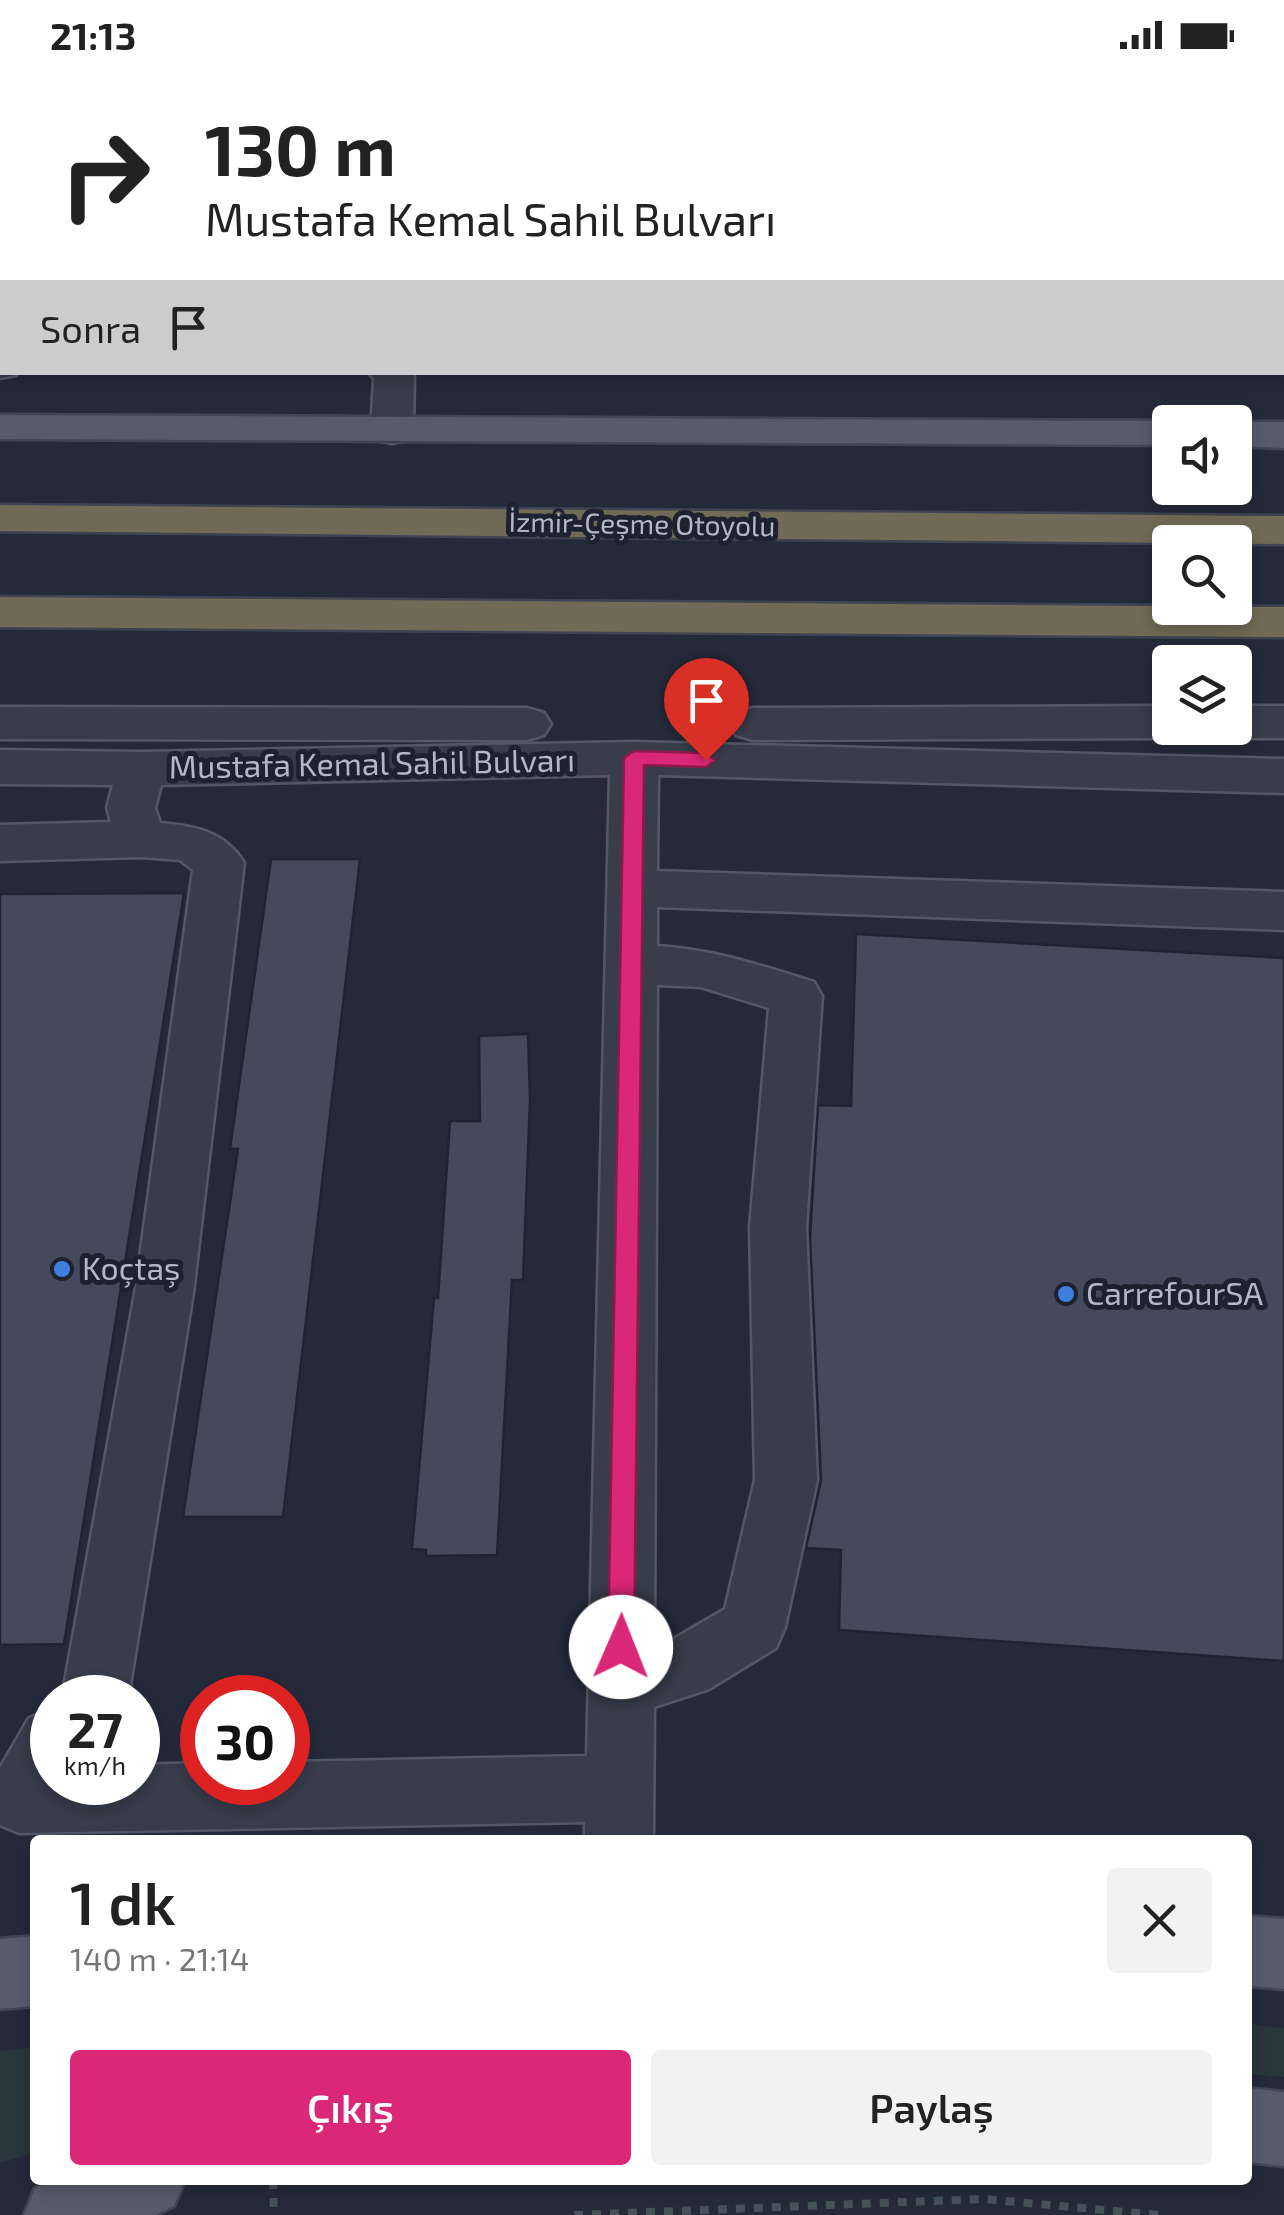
<!DOCTYPE html>
<html lang="tr">
<head>
<meta charset="utf-8">
<style>
	:root { --surface:#fff; --page:#f2f2f2; --text:#222; --muted:#767676; --accent:#db2777 }
	body { margin:0; font-family:"Exo 2",sans-serif; background:var(--page); color:var(--text); height:100vh; display:flex; flex-direction:column; font-size:38px; white-space:nowrap }
	* { box-sizing:border-box; margin:0 }
	p { font-size:32px; color:var(--muted) }
	.icon { flex:none; width:55px; height:55px; fill:none; stroke:currentColor; stroke-width:2; stroke-linecap:round; stroke-linejoin:round }
	.map { position:relative; flex:1; overflow:hidden }
	.drawer { position:absolute; left:30px; top:1765px; width:1222px; height:350px; display:flex; flex-direction:column; background:var(--surface); border-radius:10px; box-shadow:0 5px 15px #0003 }
	.drawer>* { flex:none }
	.hud { position:absolute; left:0px; top:0px; width:1285px; height:305px; box-shadow:0 5px 15px #0003; background:#fff; color:var(--text); overflow:hidden }
	.buttons { position:absolute; left:1152px; top:335px; display:grid; gap:20px }
	.buttons a { display:grid; place-items:center; width:100px; height:100px; border-radius:10px; background:var(--surface); box-shadow:0 5px 15px #0003; font-size:50px }
	.speed { position:absolute; left:30px; top:1605px; display:flex; gap:20px; font-size:50px; font-weight:700; text-align:center }
	.speed>* { display:grid; place-content:center; width:130px; height:130px; border-radius:50%; background:var(--surface); box-shadow:0 5px 15px #0003; line-height:1 }
	.speed small { font-size:25px; font-weight:400 }
	.speed .limit { border:15px solid #d22; background:#fff; color:#111 }
	.pin { position:absolute; display:grid; place-items:center; width:85px; height:85px; color:#fff; margin:-102px -42px; border-radius:50% 50% 50% 0; rotate:-45deg; box-shadow:0 0 10px #0007 }
	.pin .icon { rotate:45deg }
	.me { position:absolute; width:110px; margin:-55px; rotate:1deg; stroke-linejoin:round; filter:drop-shadow(0 0 8px #0008) }
	.turn { display:flex; align-items:center; gap:35px; height:210px; padding:0 40px; font-size:45px }
	.turn .icon { width:130px; height:130px; stroke-width:2.5 }
	.turn b { display:block; font-size:70px; line-height:85px }
	.then { display:flex; align-items:center; height:95px; padding:0 40px; background:#0003; gap:20px; font-size:38px }
	.round { display:grid; place-items:center; flex:none; width:105px; height:105px; border-radius:10px; background:var(--page) }
	.summary { display:flex; align-items:center; justify-content:space-between; height:170px; padding:0 40px }
	h1 { font-size:60px; font-weight:600; line-height:75px }
	.primary-button { display:flex; gap:20px; margin-top:auto; padding:20px 40px }
	.primary-button a { flex:1; height:115px; border-radius:10px; background:var(--accent); color:#fff; font-size:40px; font-weight:600; line-height:115px; text-align:center }
	.primary-button a+a { background:var(--page); color:var(--text) }
	.status { display:flex; justify-content:space-between; align-items:center; height:70px; padding:0 50px; background:var(--surface); direction:ltr }
	.status svg { height:28px; fill:currentColor }
	.map>svg:first-child { display:block }
</style>
</head>
<body>
<div class="status"><b>21:13</b><svg viewBox="0 0 49 12"><path d="M0 12V9h3v3zM5 12V6h3v6zM10 12V3h3v9zM15 12V0h3v12zM26 1h20v11H26zM47 4h2v5h-2z"/></svg></div>
<div class="map">
<svg width="1284" height="2145" viewBox="0 0 1284 2145">
	<rect width="100%" height="100%" fill="#252a3b"/>
	<!-- green -->
	<path fill="#28373d" d="M1248,1954L1284,1958V2007L1248,2004Z
		M35,1977V2082L0,2093V1981Z"/>
	<!-- building -->
	<path fill="#44495c" stroke="#202432" stroke-width="2.5" d="M271,789H360L283,1447H183L238,1079H230Z
		M184,823L64,1574L0,1575V824Z
		M856,864L1284,888V1591L839,1560L841,1480L806,1478L821,1410L810,1168L818,1035L851,1036Z
		M528,964L530,1030L523,1210H512L497,1485L426,1486V1480L412,1479L434,1228H438L450,1051H480L479,966Z"/>
	<g fill="none" stroke-linecap="round" stroke-linejoin="round">
		<defs>
			<path id="minor" d="M326,0H360V2H326Z
				M0,284L2,302L16,305L0,308Z
				M369,302L414,304L413,361L407,370L392,373L377,370L371,361L374,309Z
				M1170,636V658H1190L1187,663L1170,668L753,670L736,665L729,654L736,643L753,638Z
				M1235,636H1284V668H1235L1218,663L1215,658H1235Z
				M0,637L527,638L544,643L551,654L544,665L527,670L0,669Z
				M634,672L1284,689V723L658,705L657,801L1284,822V860L657,837V876C712,879 762,896 814,912L822,926L806,1157L817,1410L785,1557L776,1578L709,1619L654,1637L653,1770H585V1752L19,1763L0,1755V1698L29,1648L52,1639V1712H138V1695L202,1693V1712H288V1692L587,1686L610,705L161,715L155,738L160,753C194,756 225,761 244,793L193,1223L128,1628H62L135,1223L193,800L180,790L141,787L0,791V755L111,752L107,738L113,715L0,714V680L141,682ZM657,915L701,917L769,938L750,1157L755,1410L725,1539L672,1570L654,1575Z"/>
			<path id="major" d="M0,345L1170,351L1178,352H1170V375L0,369Z
				M1231,352H1284V378L1235,376V352Z
				M1248,1846L1284,1849V1919L1248,1916Z
				M35,1866V1936L0,1939V1869Z
				M1248,2018L1284,2022V2096L1248,2092Z
				M55,2110H185L174,2136L154,2145H24L35,2118Z"/>
			<path id="highway" d="M0,435L1284,446V474L0,461Z
				M0,527L1284,537V567L0,557Z"/>
		</defs>
		<!-- minor casing -->
		<use href="#minor" stroke="#545766" stroke-width="5"/>
		<!-- major casing -->
		<use href="#major" stroke="#424654" stroke-width="5"/>
		<!-- highway casing -->
		<use href="#highway" stroke="#414453" stroke-width="5"/>
		<!-- path -->
		<path stroke="#455259" stroke-width="8" stroke-dasharray="9 9" stroke-linecap="butt" d="M273,2110L274,2145
			M574,2145L984,2129L1159,2145"/>
		<!-- minor -->
		<use href="#minor" fill="#383c4b" fill-rule="evenodd"/>
		<!-- major -->
		<use href="#major" fill="#575b6b" fill-rule="evenodd"/>
		<!-- highway -->
		<use href="#highway" fill="#706b56" fill-rule="evenodd"/>
	</g>
	<!-- route -->
	<path fill="#db2777" stroke="#8e194d" stroke-width="2.5" d="M634,681L706,683L715,690L706,697L644,695L634,1577L630,1586L621,1590L612,1586L608,1577L624,688Z"/>
	<!-- markers -->
	<g fill="#3f7fe0" stroke="#1e2230" stroke-width="4">
		<circle cx="62" cy="1199" r="10"/>
		<circle cx="1066" cy="1224" r="10"/>
	</g>
	<g text-anchor="middle" stroke-width="10" stroke-linejoin="round" paint-order="stroke">
		<!-- far-street labels -->
		<g font-size="28" fill="#b4b7c6" stroke="#1e2230">
			<text transform="translate(642 454) rotate(1)" y="10">İzmir-Çeşme Otoyolu</text>
		</g>
		<!-- street labels -->
		<g font-size="32" fill="#b4b7c6" stroke="#1e2230">
			<text transform="translate(372 694) rotate(-1)" y="11">Mustafa Kemal Sahil Bulvarı</text>
		</g>
		<!-- poi labels -->
		<g font-size="32" fill="#b4b7c6" stroke="#1e2230" text-anchor="start">
			<text x="82" y="1210">Koçtaş</text>
			<text x="1086" y="1235">CarrefourSA</text>
		</g>
	</g>
</svg>
<div class="buttons">
<a><svg class="icon" aria-label="sound" viewBox="0 0 24 24"><path d="M4 9h4l5-4v14l-5-4H4zM17 9q2 3 0 6"/></svg></a>
<a><svg class="icon" aria-label="search" viewBox="0 0 24 24"><circle cx="10" cy="10" r="6"/><path d="M15 15l6 6"/></svg></a>
<a><svg class="icon" aria-label="layers" viewBox="0 0 24 24"><path d="M12 4l9 5-9 5-9-5zM3 14l9 5 9-5"/></svg></a>
</div>
<div class="speed"><div>27<small>km/h</small></div><div class="limit">30</div></div>
<div class="pin" style="left:706px;top:690px;background:#d93025"><svg class="icon" aria-label="arrive" viewBox="0 0 24 24"><path d="M6 21V4h12l-3 4 3 4H6"/></svg></div>
<svg class="me" style="left:621px;top:1577px" viewBox="-20 -20 40 40"><circle r="19" fill="#fff"/><path d="M0-13L10 11 0 6-10 11z" fill="#db2777"/></svg>
<div class="hud">
<div class="turn"><svg class="icon" aria-label="right" viewBox="0 0 24 24"><path d="M7 20v-9h11M14 6l5 5-5 5"/></svg><div><b>130 m</b>Mustafa Kemal Sahil Bulvarı</div></div>
<div class="then">Sonra<svg class="icon" aria-label="arrive" viewBox="0 0 24 24"><path d="M6 21V4h12l-3 4 3 4H6"/></svg></div>
</div>
<section class="drawer">
<div class="summary"><div><h1>1 dk</h1><p>140 m · 21:14</p></div><a class="round"><svg class="icon" aria-label="close" viewBox="0 0 24 24"><path d="M6 6l12 12M18 6L6 18"/></svg></a></div>
<div class="primary-button"><a>Çıkış</a><a>Paylaş</a></div>
</section>
</div>
</body>
</html>
